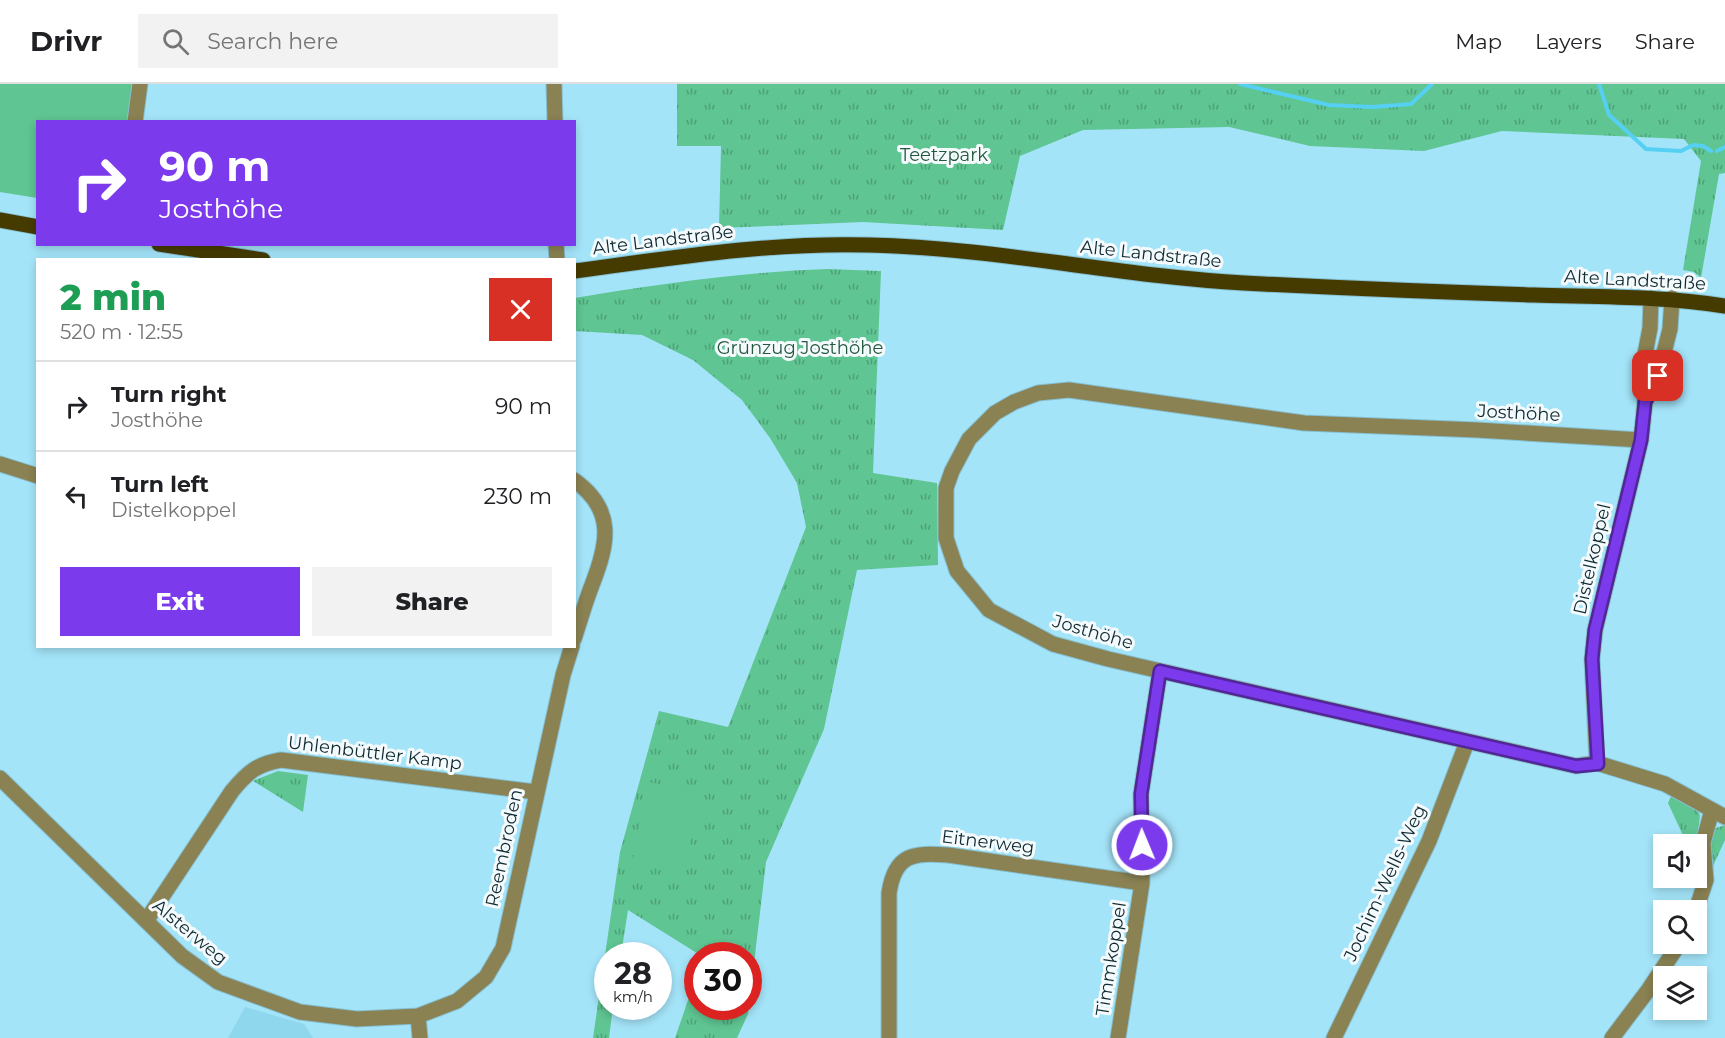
<!DOCTYPE html>
<html lang="en">
<head>
<meta charset="utf-8">
<style>
	:root { --surface:#fff; --page:#f2f2f2; --text:#202124; --muted:#757577; --line:#e0e0e0; --accent:#7c3aed }
	body { margin:0; font-family:Montserrat,sans-serif; background:var(--page); color:var(--text); height:100vh; display:flex; flex-direction:column; font-size:22px; white-space:nowrap }
	* { box-sizing:border-box; margin:0 }
	p { font-size:20px; color:var(--muted) }
	.icon { flex:none; width:33px; height:33px; fill:none; stroke:currentColor; stroke-width:2; stroke-linecap:round; stroke-linejoin:round }
	.map { position:relative; flex:1; overflow:hidden }
	.details { position:absolute; left:36px; top:174px; width:540px; height:390px; display:flex; flex-direction:column; background:var(--surface); border-radius:0px; box-shadow:0 3px 9px #0003 }
	.details>* { flex:none }
	.top-card { position:absolute; left:36px; top:36px; width:540px; height:126px; border-radius:0px; box-shadow:0 3px 9px #0003; background:#7c3aed; color:#fff; overflow:hidden }
	.fabs { position:absolute; left:1653px; top:750px; display:grid; gap:12px }
	.fabs a { display:grid; place-items:center; width:54px; height:54px; border-radius:0px; background:var(--surface); box-shadow:0 3px 9px #0003; font-size:30px }
	.speed { position:absolute; left:594px; top:858px; display:flex; gap:12px; font-size:30px; font-weight:700; text-align:center }
	.speed>* { display:grid; place-content:center; width:78px; height:78px; border-radius:50%; background:var(--surface); box-shadow:0 3px 9px #0003; line-height:1 }
	.speed small { font-size:15px; font-weight:400 }
	.speed .limit { border:9px solid #d22; background:#fff; color:#111 }
	.pin { position:absolute; display:grid; place-items:center; width:51px; height:51px; color:#fff; margin:-26px; border-radius:12px; box-shadow:0 3px 9px #0006 }
	.me { position:absolute; width:66px; margin:-33px; rotate:359deg; stroke-linejoin:round; filter:drop-shadow(0 0 4px #0008) }
	.turn { display:flex; align-items:center; gap:21px; height:126px; padding:0 24px; font-size:27px }
	.turn .icon { width:78px; height:78px; stroke-width:2.5 }
	.turn b { display:block; font-size:42px; line-height:51px }
	.round { display:grid; place-items:center; flex:none; width:63px; height:63px; border-radius:0px; background:var(--page) }
	.head { display:flex; align-items:center; justify-content:space-between; height:102px; padding:0 24px }
	h1 { font-size:36px; font-weight:800; line-height:45px; color:#1e9e55 }
	.cta { display:flex; gap:12px; margin-top:auto; padding:12px 24px }
	.cta a { flex:1; height:69px; border-radius:0px; background:var(--accent); color:#fff; font-size:24px; font-weight:800; line-height:69px; text-align:center }
	.cta a+a { background:var(--page); color:var(--text) }
	ul { padding:0; list-style:none }
	li { display:flex; align-items:center; gap:18px; height:90px; padding:0 24px; border-top:2px solid var(--line) }
	li div { flex:1 }
	li b { display:block; font-size:22px }
	li em { font-style:normal }
	header { display:flex; align-items:center; gap:36px; box-sizing:border-box; height:84px; padding:0 30px; background:var(--surface); border-bottom:2px solid var(--line) }
	header strong { font-size:28px }
	nav { display:flex; gap:33px; margin-inline-start:auto; font-size:21px }
	.search { width:420px; height:54px; background:var(--page); display:flex; align-items:center; gap:15px; box-sizing:border-box; padding:0 21px; border-radius:0px; color:var(--muted); font-size:22px }
	.map>svg:first-child { display:block }
</style>
</head>
<body>
<header>
<strong>Drivr</strong>
<div class="search"><svg class="icon" aria-label="search" viewBox="0 0 24 24"><circle cx="10" cy="10" r="6"/><path d="M15 15l6 6"/></svg>Search here</div>
<nav><a>Map</a><a>Layers</a><a>Share</a></nav>
</header>
<div class="map">
<svg width="1725" height="954" viewBox="0 0 1725 954">
	<defs>
		<pattern id="grass-tufts" width="24" height="20" patternUnits="userSpaceOnUse" patternTransform="scale(1.5)"><rect width="24" height="20" fill="#5fc592"/><path d="M3 7l-1-3M5 7V3M7 7l1-3M15 17l-1-3M17 17v-4M19 17l1-3" fill="none" stroke="#4da078"/></pattern>
	</defs>
	<rect width="100%" height="100%" fill="#a4e4f9"/>
	<!-- built -->
	<path fill="#8fd7ed" d="M245,923L304,940L313,954H318H228Z"/>
	<!-- grass -->
	<path fill="url(#grass-tufts)" d="M677,0H1725V89L1719,90L1701,194L1694,188L1683,186L1701,77L1684,55L1502,47L1424,67L1310,62L1229,43L1083,46L1020,72L1003,146L863,138L719,144L721,62H677Z
		M827,185L881,187L873,389L937,399L938,481L857,486L824,645L766,778L748,930L737,954H675L697,890L698,922H748V872L700,871L628,826L621,871L608,872V922L613,923L609,954H593L620,768L659,627L728,643L806,443L797,399L770,354L742,316L693,276L642,251L575,247V214C659,200 742,188 827,185Z
		M278,687L308,691L303,728L253,697Z
		M1672,710L1697,725L1700,732L1697,755L1701,781L1698,804L1692,801L1693,794H1696V760H1687L1668,719Z
		M1725,741V756L1713,782L1710,759L1713,745Z"/>
	<!-- garden -->
	<path fill="#5fc592" d="M0,0H132L127,37L38,38L37,114L0,108Z
		M648,698L701,708L684,790L632,780Z"/>
	<g fill="none" stroke-linecap="round" stroke-linejoin="round">
		<!-- stream -->
		<path stroke="#55d0f2" stroke-width="4" d="M1240,0L1329,21L1372,23L1411,20L1432,0
			M1599,0L1609,31L1646,65L1681,67L1693,61L1703,62L1711,67
			M1717,67L1725,63"/>
		<defs>
			<path id="minor" d="M554,0L555,38
				M135,38L140,0
				M556,160L557,176
				M1645,318L1658,292L1670,245L1672,214
				M1641,356L1477,346L1304,339L1069,306L1038,309L1014,318L995,329L969,355L952,387L946,404V454L957,487L989,526L1053,560L1108,575L1576,682L1597,679L1665,700L1725,733
				M0,380L38,392
				M574,396C616,426 608,460 592,501C585,519 580,537 574,555
				M1597,679L1592,575L1595,546L1641,356L1645,318L1642,286L1650,244L1651,214
				M0,694L182,872L218,898L300,928L357,935L418,932L420,954
				M1696,826L1706,796L1703,759L1712,726
				M146,837L232,707C248,688 257,680 281,676L536,708
				M418,932L457,917L486,893L503,864L563,591L572,562
				M889,954V809C895,769 914,769 948,771L1142,799
				M1118,954L1142,799L1141,710L1160,587
				M1334,954L1429,757L1467,658
				M1612,954L1649,905L1679,860"/>
			<path id="major" d="M0,136L38,143
				M159,160L263,176
				M574,187C672,174 770,158 869,161C995,164 1119,192 1244,199C1341,204 1437,208 1534,211C1598,213 1662,212 1725,222"/>
		</defs>
		<!-- minor casing -->
		<use href="#minor" stroke="#86bfd1" stroke-width="17"/>
		<!-- major casing -->
		<use href="#major" stroke="#86bfd1" stroke-width="17"/>
		<!-- minor -->
		<use href="#minor" stroke="#8a8253" stroke-width="15"/>
		<!-- major -->
		<use href="#major" stroke="#453b00" stroke-width="15"/>
	</g>
	<g fill="none" stroke-linecap="round" stroke-linejoin="round">
		<defs>
			<path id="route" d="M1142,761L1141,710L1160,587L1576,682L1598,680L1592,575L1595,546L1641,356L1645,318L1658,292"/>
		</defs>
		<!-- route casing -->
		<use href="#route" stroke="#51269a" stroke-width="15"/>
		<!-- route -->
		<use href="#route" stroke="#7c3aed" stroke-width="10"/>
	</g>
	<g text-anchor="middle" stroke-width="6" stroke-linejoin="round" paint-order="stroke">
		<!-- park labels -->
		<g font-size="18" fill="#24583e" stroke="#f5fbfd">
			<text x="944" y="77">Teetzpark</text>
			<text x="800" y="270">Grünzug Josthöhe</text>
		</g>
		<!-- street labels -->
		<g font-size="18" fill="#102a32" stroke="#f5fbfd">
			<text transform="translate(663 156) rotate(-7)" y="6">Alte Landstraße</text>
			<text transform="translate(1151 170) rotate(6)" y="6">Alte Landstraße</text>
			<text transform="translate(1635 196) rotate(3)" y="6">Alte Landstraße</text>
			<text transform="translate(1519 329) rotate(3)" y="6">Josthöhe</text>
			<text transform="translate(1592 475) rotate(-77)" y="6">Distelkoppel</text>
			<text transform="translate(1093 548) rotate(16)" y="6">Josthöhe</text>
			<text transform="translate(375 669) rotate(7)" y="6">Uhlenbüttler Kamp</text>
			<text transform="translate(988 758) rotate(7)" y="6">Eitnerweg</text>
			<text transform="translate(504 764) rotate(-78)" y="6">Reembroden</text>
			<text transform="translate(1385 799) rotate(-65)" y="6">Jochim-Wells-Weg</text>
			<text transform="translate(190 848) rotate(40)" y="6">Alsterweg</text>
			<text transform="translate(1111 875) rotate(-81)" y="6">Timmkoppel</text>
		</g>
	</g>
</svg>
<div class="fabs">
<a><svg class="icon" aria-label="sound" viewBox="0 0 24 24"><path d="M4 9h4l5-4v14l-5-4H4zM17 9q2 3 0 6"/></svg></a>
<a><svg class="icon" aria-label="search" viewBox="0 0 24 24"><circle cx="10" cy="10" r="6"/><path d="M15 15l6 6"/></svg></a>
<a><svg class="icon" aria-label="layers" viewBox="0 0 24 24"><path d="M12 4l9 5-9 5-9-5zM3 14l9 5 9-5"/></svg></a>
</div>
<div class="speed"><div>28<small>km/h</small></div><div class="limit">30</div></div>
<div class="pin" style="left:1658px;top:292px;background:#d93025"><svg class="icon" aria-label="arrive" viewBox="0 0 24 24"><path d="M6 21V4h12l-3 4 3 4H6"/></svg></div>
<svg class="me" style="left:1142px;top:761px" viewBox="-20 -20 40 40"><circle r="17" fill="#7c3aed" stroke="#fff" stroke-width="3"/><path d="M0-11L8 9 0 5-8 9z" fill="#fff"/></svg>
<div class="top-card">
<div class="turn"><svg class="icon" aria-label="right" viewBox="0 0 24 24"><path d="M7 20v-9h11M14 6l5 5-5 5"/></svg><div><b>90 m</b>Josthöhe</div></div>
</div>
<section class="details">
<div class="head"><div><h1>2 min</h1><p>520 m · 12:55</p></div><a class="round" style="background:#d93025;color:#fff"><svg class="icon" aria-label="close" viewBox="0 0 24 24"><path d="M6 6l12 12M18 6L6 18"/></svg></a></div>
<ul>
<li><svg class="icon" aria-label="right" viewBox="0 0 24 24"><path d="M7 20v-9h11M14 6l5 5-5 5"/></svg><div><b>Turn right</b><p>Josthöhe</p></div><em>90 m</em></li>
<li><svg class="icon" aria-label="left" viewBox="0 0 24 24"><path d="M17 20v-9H6M10 6l-5 5 5 5"/></svg><div><b>Turn left</b><p>Distelkoppel</p></div><em>230 m</em></li>
</ul>
<div class="cta"><a>Exit</a><a>Share</a></div>
</section>
</div>
</body>
</html>
